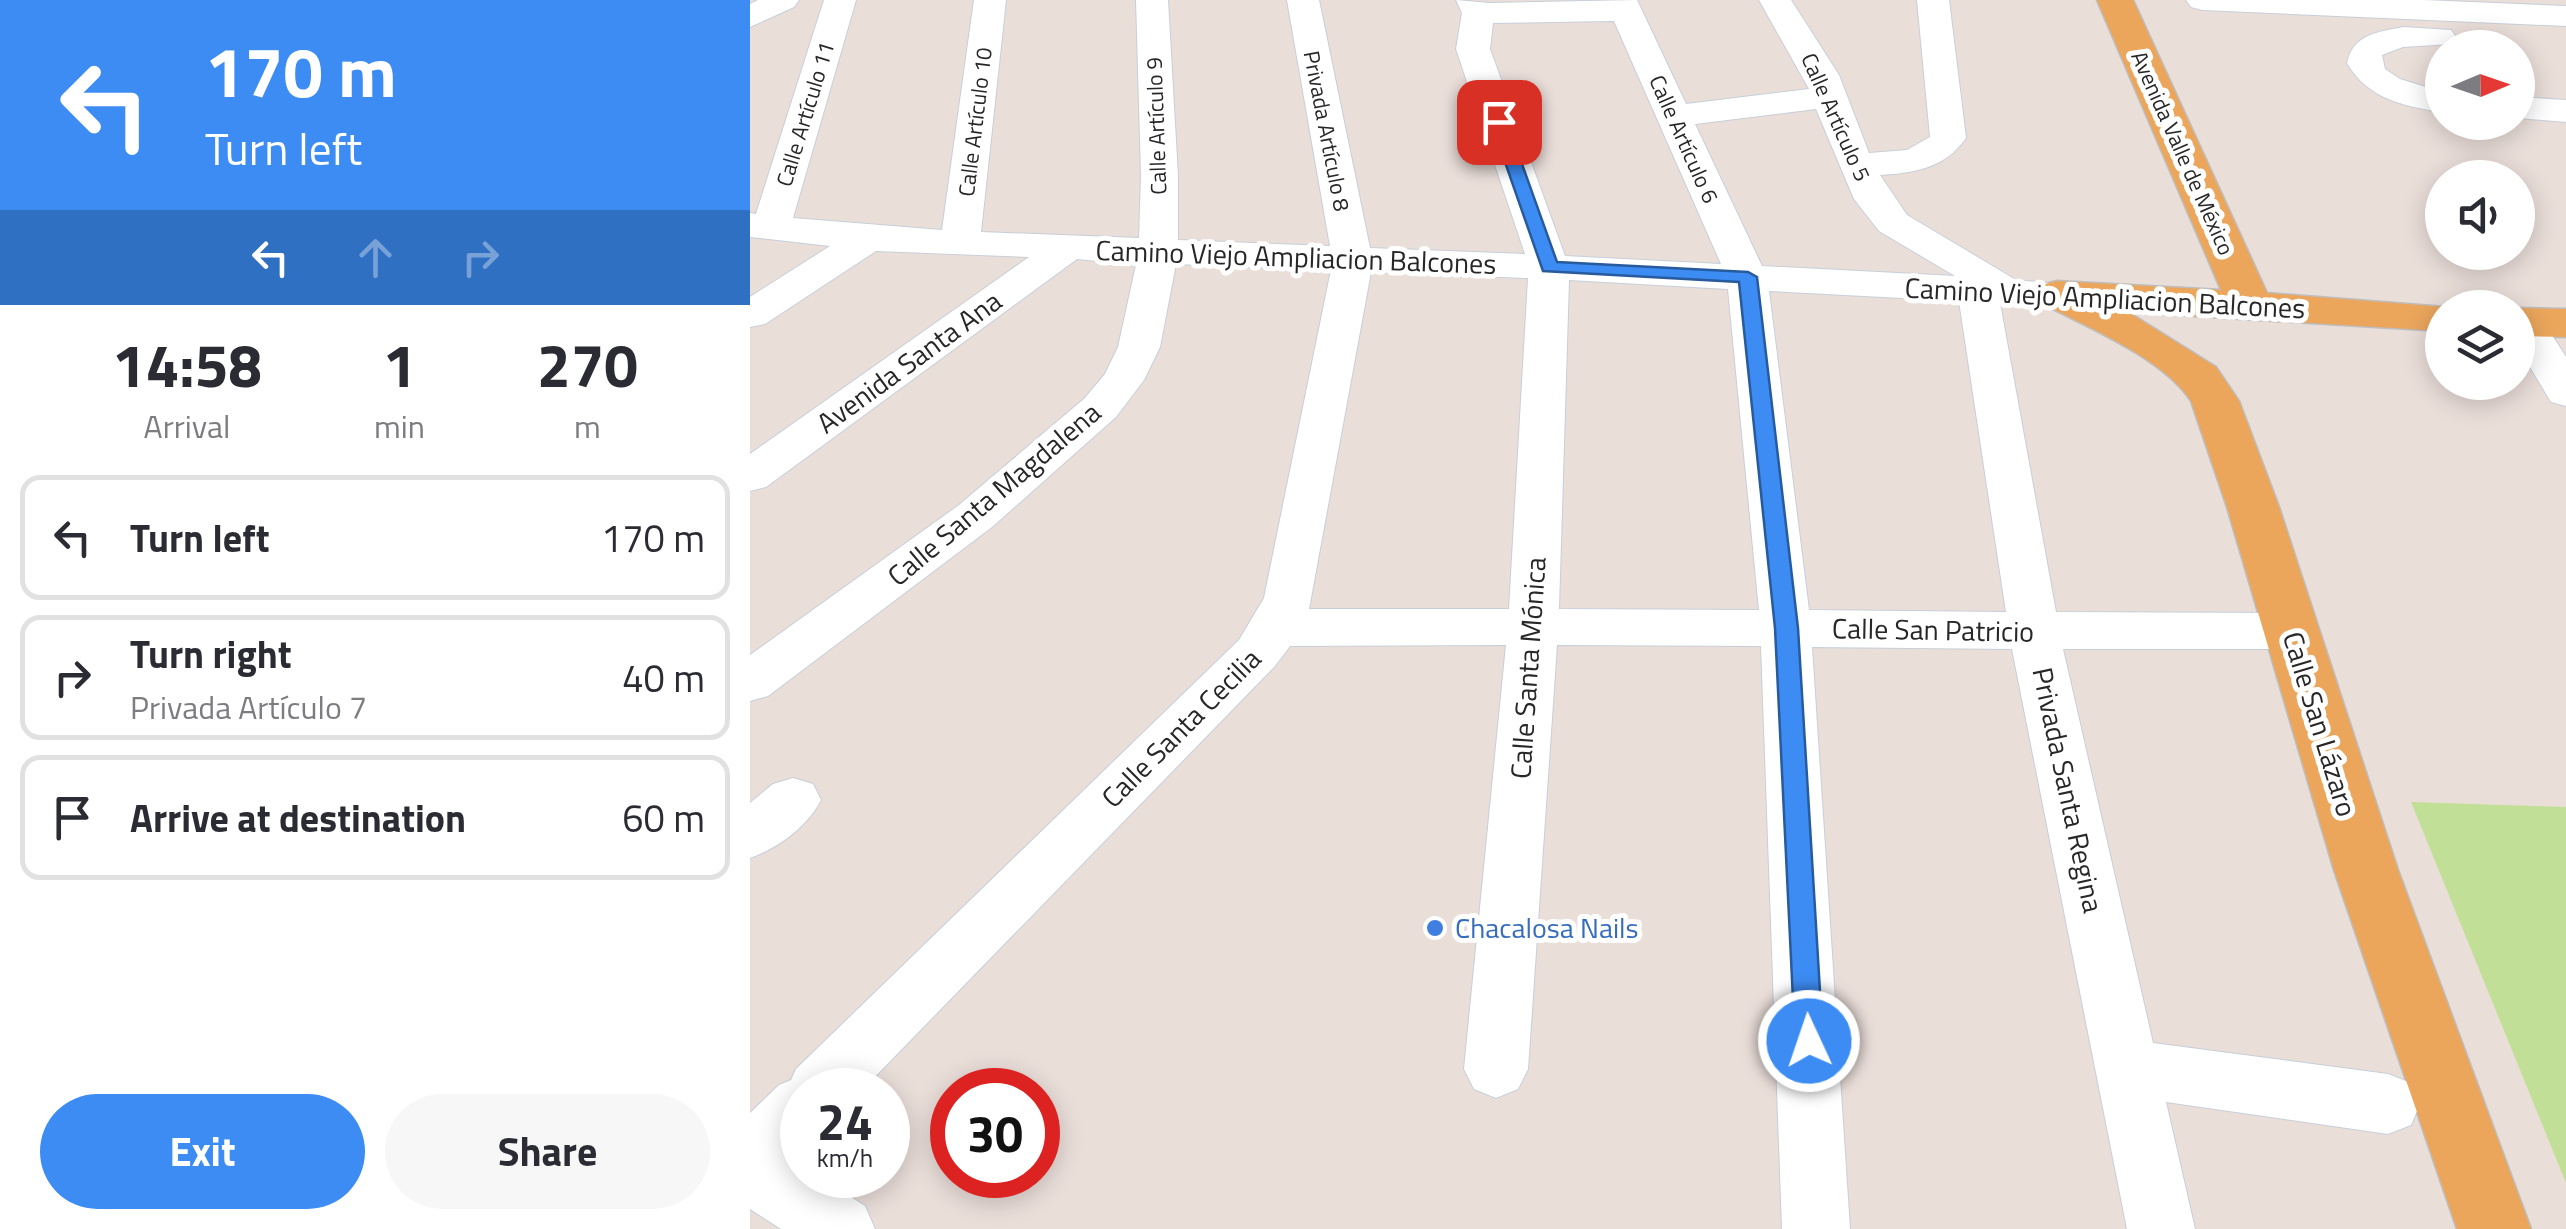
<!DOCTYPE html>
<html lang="en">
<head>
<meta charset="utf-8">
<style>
	:root { --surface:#fff; --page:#f7f7f7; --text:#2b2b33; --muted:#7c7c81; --line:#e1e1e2; --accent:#3c8cf3 }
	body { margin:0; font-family:"Titillium Web",sans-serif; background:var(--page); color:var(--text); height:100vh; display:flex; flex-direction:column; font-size:38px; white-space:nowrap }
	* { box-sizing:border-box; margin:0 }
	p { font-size:32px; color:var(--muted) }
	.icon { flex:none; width:55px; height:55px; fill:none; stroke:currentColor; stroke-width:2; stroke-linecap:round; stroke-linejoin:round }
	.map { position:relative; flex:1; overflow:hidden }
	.drawer { display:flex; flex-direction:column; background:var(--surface); width:750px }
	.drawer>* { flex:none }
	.banner { background:#3c8cf3; color:#fff; overflow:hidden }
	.needle { width:65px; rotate:88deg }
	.tools { position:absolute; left:1675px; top:30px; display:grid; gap:20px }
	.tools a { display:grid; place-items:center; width:110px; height:110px; border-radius:50%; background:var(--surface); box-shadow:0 5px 25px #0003; font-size:50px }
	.speed { position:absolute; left:30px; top:1068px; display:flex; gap:20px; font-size:50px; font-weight:700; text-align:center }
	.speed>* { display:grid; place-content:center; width:130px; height:130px; border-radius:50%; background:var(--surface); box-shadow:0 5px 25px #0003; line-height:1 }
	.speed small { font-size:25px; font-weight:400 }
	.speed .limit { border:15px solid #d22; background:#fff; color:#111 }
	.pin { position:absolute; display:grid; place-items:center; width:85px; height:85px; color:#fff; margin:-42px; border-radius:20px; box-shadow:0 5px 15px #0006 }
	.me { position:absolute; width:110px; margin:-55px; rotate:357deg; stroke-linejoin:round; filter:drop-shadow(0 0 8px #0008) }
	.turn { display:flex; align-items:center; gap:35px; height:210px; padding:0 40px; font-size:45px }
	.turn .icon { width:130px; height:130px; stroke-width:2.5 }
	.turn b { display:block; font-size:70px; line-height:85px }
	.lanes { display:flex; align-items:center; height:95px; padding:0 40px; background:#0003; justify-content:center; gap:50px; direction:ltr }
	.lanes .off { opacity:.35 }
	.eta { display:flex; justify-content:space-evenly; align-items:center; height:170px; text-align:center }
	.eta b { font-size:60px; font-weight:700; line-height:70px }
	.action { display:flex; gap:20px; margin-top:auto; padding:20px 40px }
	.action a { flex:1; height:115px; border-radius:60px; background:var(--accent); color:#fff; font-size:40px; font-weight:700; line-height:115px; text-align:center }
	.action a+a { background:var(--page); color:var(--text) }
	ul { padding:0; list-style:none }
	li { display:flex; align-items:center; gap:30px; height:125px; margin:0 20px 15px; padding:0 20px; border:5px solid var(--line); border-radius:20px }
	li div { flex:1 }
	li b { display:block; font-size:38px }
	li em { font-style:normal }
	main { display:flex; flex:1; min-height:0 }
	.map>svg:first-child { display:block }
</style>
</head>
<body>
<main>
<section class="drawer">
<div class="banner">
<div class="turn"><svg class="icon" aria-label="left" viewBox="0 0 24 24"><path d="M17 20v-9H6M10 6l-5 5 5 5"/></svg><div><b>170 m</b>Turn left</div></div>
<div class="lanes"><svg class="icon" aria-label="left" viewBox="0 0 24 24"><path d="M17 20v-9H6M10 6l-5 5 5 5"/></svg><svg class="icon off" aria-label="ahead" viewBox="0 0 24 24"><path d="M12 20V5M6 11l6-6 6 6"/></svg><svg class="icon off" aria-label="right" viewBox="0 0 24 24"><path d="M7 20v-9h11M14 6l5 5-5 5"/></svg></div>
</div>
<div class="eta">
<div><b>14:58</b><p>Arrival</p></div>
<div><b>1</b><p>min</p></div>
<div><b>270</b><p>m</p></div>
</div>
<ul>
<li><svg class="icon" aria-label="left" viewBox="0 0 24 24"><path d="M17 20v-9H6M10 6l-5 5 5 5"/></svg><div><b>Turn left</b></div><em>170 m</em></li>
<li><svg class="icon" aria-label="right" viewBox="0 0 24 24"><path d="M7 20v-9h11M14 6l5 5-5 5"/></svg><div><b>Turn right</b><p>Privada Artículo 7</p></div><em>40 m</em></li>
<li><svg class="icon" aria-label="arrive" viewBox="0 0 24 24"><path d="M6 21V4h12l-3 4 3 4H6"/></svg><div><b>Arrive at destination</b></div><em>60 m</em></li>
</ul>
<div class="action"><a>Exit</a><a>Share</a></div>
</section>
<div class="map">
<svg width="1816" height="1229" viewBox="0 0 1816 1229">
	<rect width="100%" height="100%" fill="#eaded9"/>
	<!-- green -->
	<path fill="#c1df96" d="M1661,802L1816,807V1183Z"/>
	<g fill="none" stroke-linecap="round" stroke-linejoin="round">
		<defs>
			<path id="minor" d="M8,0H49L44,7L0,27V4Z
				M74,0H106L43,218L192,230L224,0H256L231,232L389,238L391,176L386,0H418L428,176V240L580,246L537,0H569L620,248L775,254L706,49L712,13L706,0L740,3L887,0L936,104L1059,89L1009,0H1041L1089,75L1119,153L1157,150L1180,137L1167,0H1199L1216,138C1195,168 1165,173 1130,175L1157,215L1266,280L1321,285L1327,294L1321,303L1307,306L1250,303L1306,612L1541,613L1559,618L1566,631L1559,644L1541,649H1313L1403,1043L1638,1074L1661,1083L1670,1104L1661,1125L1638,1134L1416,1102L1445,1229H1377L1262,649L1062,647L1100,1229H1032L1011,646L807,645L778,1069L768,1089L746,1098L724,1089L714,1069L756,645L540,646L525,666L112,1090H52V1150L42,1160L52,1167V1175H66L115,1206L125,1229H31L0,1209V1113L29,1085L41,1080L46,1069L489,640L514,598L581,270L426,264L410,347L394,380L366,417L242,527L18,696L0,701V655L209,505L335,398L355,374L368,347L386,265L327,259L16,487L0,491V454L279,257L126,251L15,324L0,327V297L80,246L0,237V213L6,214ZM864,21L971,264L815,256L740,49L743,23ZM1066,109L1104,199L1129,231L1205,276L1012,266L945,124ZM621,272L778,278L759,609H559ZM819,280L978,289L1009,610L809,609ZM1019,291L1209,301L1256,612L1059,610Z
				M1436,0H1674L1816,6V26L1452,10L1441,7Z
				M1653,27L1701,30L1706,37L1701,44L1653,47L1632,55L1635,69L1650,79L1692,92V112C1653,106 1618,99 1597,63C1603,34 1628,32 1653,27Z
				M1768,97L1816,100V122L1768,118Z
				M1773,310L1788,313L1816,357V406L1801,402L1768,347V311Z
				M43,778L63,784L71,800C57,827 28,848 0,858V803L23,784Z"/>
			<path id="major" d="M1347,0H1383L1517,293L1708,308H1692V331L1378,312L1466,367L1489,401L1529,507L1648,870L1781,1229H1707L1584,870L1477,507L1441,401C1413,358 1337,327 1291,303L1285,294L1291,285L1307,281L1471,290Z
				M1768,308L1816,309V337L1768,336Z"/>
		</defs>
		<!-- minor casing -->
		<use href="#minor" stroke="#c7cfd9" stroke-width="2"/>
		<!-- major casing -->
		<use href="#major" stroke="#bebebe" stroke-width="3"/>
		<!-- minor -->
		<use href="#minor" fill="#fff" fill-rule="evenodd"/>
		<!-- major -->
		<use href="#major" fill="#eba65c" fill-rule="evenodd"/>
	</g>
	<!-- route -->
	<path fill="#3c8cf3" stroke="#275b9e" stroke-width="2.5" d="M749,117L757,122L807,262L998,272L1007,277L1048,628L1073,1041L1069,1050L1059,1054L1049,1050L1045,1041L1025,628L989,282L793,271L741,122Z"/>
	<!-- markers -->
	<circle fill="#3f7fe0" stroke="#fff" stroke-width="4" cx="685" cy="928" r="10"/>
	<g text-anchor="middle" stroke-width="10" stroke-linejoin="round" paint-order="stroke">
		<!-- far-street labels -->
		<g font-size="22" fill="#272727" stroke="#fff">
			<text transform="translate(55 114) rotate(-73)" y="8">Calle Artículo 11</text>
			<text transform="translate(1086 117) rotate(66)" y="8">Calle Artículo 5</text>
			<text transform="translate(225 122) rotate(-83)" y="8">Calle Artículo 10</text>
			<text transform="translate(406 126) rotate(-92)" y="8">Calle Artículo 9</text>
			<text transform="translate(577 131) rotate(79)" y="8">Privada Artículo 8</text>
			<text transform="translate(934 139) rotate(66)" y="8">Calle Artículo 6</text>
			<text transform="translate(1433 153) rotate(66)" y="8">Avenida Valle de México</text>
		</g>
		<!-- street labels -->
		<g font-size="28" fill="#272727" stroke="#fff">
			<text transform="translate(546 257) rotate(2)" y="10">Camino Viejo Ampliacion Balcones</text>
			<text transform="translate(1355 298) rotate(3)" y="10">Camino Viejo Ampliacion Balcones</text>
			<text transform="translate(159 362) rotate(-36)" y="10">Avenida Santa Ana</text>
			<text transform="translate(244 494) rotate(-40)" y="10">Calle Santa Magdalena</text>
			<text transform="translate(1183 630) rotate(1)" y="10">Calle San Patricio</text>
			<text transform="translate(778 668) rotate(-86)" y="10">Calle Santa Mónica</text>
			<text transform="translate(1570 724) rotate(73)" y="10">Calle San Lázaro</text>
			<text transform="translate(431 728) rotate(-45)" y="10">Calle Santa Cecilia</text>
			<text transform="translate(1318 790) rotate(78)" y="10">Privada Santa Regina</text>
		</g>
		<!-- shop labels -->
		<g font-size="28" fill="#366cbe" stroke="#fff" text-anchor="start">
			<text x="705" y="938">Chacalosa Nails</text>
		</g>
	</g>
</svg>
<div class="tools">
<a><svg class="needle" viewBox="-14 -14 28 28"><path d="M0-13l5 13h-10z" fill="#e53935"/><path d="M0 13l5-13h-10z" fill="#7c7c81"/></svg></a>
<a><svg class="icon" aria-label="sound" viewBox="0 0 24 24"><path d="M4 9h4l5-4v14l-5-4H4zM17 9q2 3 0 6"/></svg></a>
<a><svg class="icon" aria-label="layers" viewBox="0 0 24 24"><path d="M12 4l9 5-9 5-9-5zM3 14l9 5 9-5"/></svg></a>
</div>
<div class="speed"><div>24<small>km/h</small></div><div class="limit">30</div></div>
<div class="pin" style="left:749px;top:122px;background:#d93025"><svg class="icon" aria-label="arrive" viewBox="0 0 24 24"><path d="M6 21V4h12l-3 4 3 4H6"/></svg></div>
<svg class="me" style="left:1059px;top:1041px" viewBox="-20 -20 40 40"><circle r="17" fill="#3c8cf3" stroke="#fff" stroke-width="3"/><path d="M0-11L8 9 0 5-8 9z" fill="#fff"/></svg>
</div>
</main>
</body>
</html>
